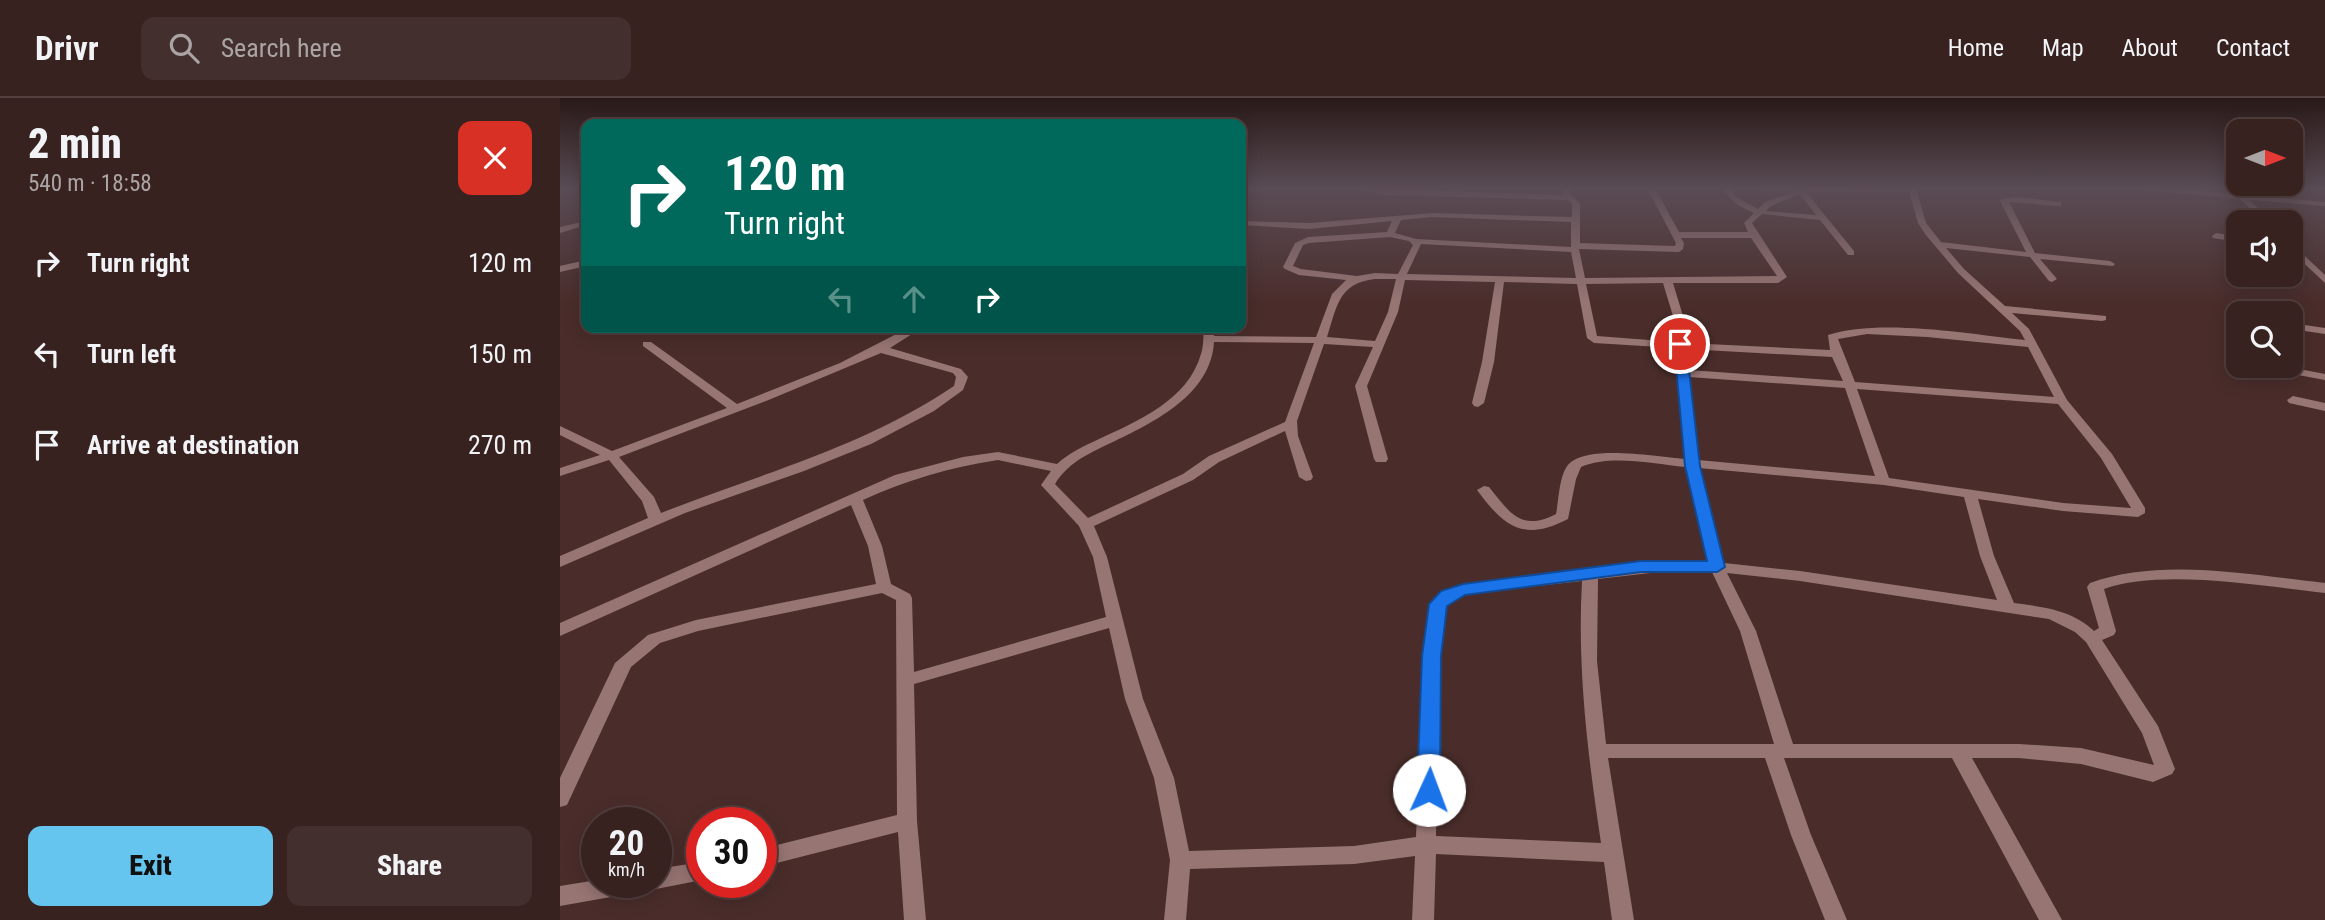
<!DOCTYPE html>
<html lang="en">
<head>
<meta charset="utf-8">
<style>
	:root { --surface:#382220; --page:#432f2d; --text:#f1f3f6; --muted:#aba4a5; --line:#523f3e; --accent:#65c5ee }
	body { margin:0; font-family:"Roboto Condensed",sans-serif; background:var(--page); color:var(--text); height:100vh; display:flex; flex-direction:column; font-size:26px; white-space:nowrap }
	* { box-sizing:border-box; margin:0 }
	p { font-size:23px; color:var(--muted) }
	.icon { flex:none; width:38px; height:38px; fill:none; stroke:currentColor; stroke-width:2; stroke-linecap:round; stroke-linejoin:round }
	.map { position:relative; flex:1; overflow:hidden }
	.sheet { display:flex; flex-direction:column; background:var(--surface); width:560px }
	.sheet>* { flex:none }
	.guide { position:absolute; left:21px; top:21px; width:665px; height:214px; border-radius:14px; box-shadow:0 4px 18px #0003,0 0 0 2px var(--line); background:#00695c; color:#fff; overflow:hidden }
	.needle { width:46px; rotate:90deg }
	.controls { position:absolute; left:1666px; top:21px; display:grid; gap:14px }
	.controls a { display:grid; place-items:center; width:77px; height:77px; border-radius:14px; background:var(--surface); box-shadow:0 4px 18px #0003,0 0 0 2px var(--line); font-size:35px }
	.speed { position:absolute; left:21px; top:709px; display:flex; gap:14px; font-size:35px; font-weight:700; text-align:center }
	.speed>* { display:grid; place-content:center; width:91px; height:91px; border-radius:50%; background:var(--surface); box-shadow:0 4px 18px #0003,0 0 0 2px var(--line); line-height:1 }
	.speed small { font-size:18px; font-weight:400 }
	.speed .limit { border:10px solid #d22; background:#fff; color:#111 }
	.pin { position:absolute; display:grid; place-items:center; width:60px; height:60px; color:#fff; margin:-30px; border:4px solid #fff; border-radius:50%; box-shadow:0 2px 7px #0007 }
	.me { position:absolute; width:77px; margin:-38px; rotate:2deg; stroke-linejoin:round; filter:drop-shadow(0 0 5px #0008) }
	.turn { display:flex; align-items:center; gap:24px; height:147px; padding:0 28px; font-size:32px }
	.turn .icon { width:91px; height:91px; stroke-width:2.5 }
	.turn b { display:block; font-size:49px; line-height:60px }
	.lanes { display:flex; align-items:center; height:66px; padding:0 28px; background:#0003; justify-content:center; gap:35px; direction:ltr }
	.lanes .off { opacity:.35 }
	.round { display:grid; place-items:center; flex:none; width:74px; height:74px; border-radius:14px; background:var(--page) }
	.headline { display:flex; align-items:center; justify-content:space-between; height:119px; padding:0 28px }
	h1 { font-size:42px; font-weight:800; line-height:52px }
	.primary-button { display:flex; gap:14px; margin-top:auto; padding:14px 28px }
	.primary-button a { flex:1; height:80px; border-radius:14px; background:var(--accent); color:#111; font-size:28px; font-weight:800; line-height:80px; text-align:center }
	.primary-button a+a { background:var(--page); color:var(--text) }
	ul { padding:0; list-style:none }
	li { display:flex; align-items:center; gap:21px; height:91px; padding:0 28px }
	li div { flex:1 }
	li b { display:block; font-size:26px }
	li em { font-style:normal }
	header { display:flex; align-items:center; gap:42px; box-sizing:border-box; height:98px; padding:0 35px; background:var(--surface); border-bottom:2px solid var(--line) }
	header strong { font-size:33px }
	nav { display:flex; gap:38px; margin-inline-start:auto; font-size:24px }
	.search { width:490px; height:63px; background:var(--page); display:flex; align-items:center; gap:18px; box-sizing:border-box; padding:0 24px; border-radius:14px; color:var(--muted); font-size:26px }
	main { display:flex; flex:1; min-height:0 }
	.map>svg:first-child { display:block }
</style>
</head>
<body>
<header>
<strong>Drivr</strong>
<div class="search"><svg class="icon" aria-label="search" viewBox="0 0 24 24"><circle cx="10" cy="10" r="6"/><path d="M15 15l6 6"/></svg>Search here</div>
<nav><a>Home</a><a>Map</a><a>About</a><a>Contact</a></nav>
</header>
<main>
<section class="sheet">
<div class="headline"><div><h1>2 min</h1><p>540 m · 18:58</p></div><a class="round" style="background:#d93025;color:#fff"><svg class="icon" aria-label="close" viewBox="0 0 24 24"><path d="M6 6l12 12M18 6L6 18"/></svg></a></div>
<ul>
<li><svg class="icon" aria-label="right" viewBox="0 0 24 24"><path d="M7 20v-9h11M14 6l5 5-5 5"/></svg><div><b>Turn right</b></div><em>120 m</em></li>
<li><svg class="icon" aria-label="left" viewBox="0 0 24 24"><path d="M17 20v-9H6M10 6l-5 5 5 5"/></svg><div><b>Turn left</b></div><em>150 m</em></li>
<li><svg class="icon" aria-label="arrive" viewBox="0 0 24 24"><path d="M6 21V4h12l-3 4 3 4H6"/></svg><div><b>Arrive at destination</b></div><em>270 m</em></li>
</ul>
<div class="primary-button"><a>Exit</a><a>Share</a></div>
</section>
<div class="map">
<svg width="1765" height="822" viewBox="0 0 1765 822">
	<rect width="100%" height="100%" fill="#4a2d2b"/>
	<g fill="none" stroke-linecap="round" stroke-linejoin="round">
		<!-- minor -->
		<path fill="#977573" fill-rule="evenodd" d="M794,90L1002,97V90H1010V96L1020,105V145L1115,148L1116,145L1087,90H1095L1119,134H1188L1184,125L1194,115C1180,109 1170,103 1163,90H1171L1176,99L1198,111L1205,104L1235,93L1201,92L1197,90H1356L1366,125L1381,144L1466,154L1440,103L1441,101L1455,99L1501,104V108H1498L1449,104L1475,155L1550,163L1555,166L1553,168L1480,161L1497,181L1492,184L1489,183L1470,159L1386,150L1404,171L1445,208L1546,218V222L1542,223L1452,215L1469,231L1507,302L1552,356L1585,410V415L1578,419L1503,413L1418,401L1434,458L1454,505C1483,509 1512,512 1534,533L1539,530L1527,489L1530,485C1601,459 1691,477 1765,485V495C1704,488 1600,470 1544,491L1556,533L1554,537L1542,542L1598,628L1615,671L1612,676L1593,684L1521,666L1459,660H1412L1502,822H1479L1392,660H1224L1251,737L1287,822H1265L1231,737L1205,660H1048L1074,822H1052L1044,764L876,756L874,822H852L855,758L794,766L630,771L626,822H604L610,762L594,680L565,601L549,530L354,586L357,723L366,822H344L338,734L201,769V751L337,717L336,502L322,495L138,533L100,545L71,569L7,707L0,709V680L55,565L88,537L136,522L316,486L308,448L291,407L0,538V525L335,377L403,359L438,354L497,366C509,355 524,348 539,341C578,323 628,302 641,256C644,247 643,238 644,229H654V238L756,239L772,196L786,182L739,177L725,171L723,169L735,145L748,139L827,134L832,123L749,131L681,127V123L749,125L872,115L1012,119V106L1008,102L824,97ZM1245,93L1349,94L1358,125L1365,136L1398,175L1460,233L1465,242C1410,236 1319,220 1268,237L1270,252L1126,245L1123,218L1113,185H1218L1227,179L1192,125L1202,116L1260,122L1288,157H1294V153ZM1240,96L1256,117L1206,113L1211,108ZM872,119L1011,124V149L856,141L835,135L841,122ZM830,139L849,143L853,147L838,176L815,175L797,178L741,171L733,168L743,147L749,145ZM1121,140H1191L1217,178L1025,180L1019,151L1119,154L1123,151L1124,145ZM861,146L1011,154L1016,180L847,176ZM815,181H836L828,214L815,243L767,239C777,209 778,185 815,181ZM845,182L935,184L922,264L912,305L914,308L918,309L924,305L934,264L944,184L1017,186L1027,240L1034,245L1116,250L1125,361C1098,359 1033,347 1011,364C999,373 999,402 996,416C961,434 950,415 929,389L924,388L917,392C944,429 964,444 1008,421L1016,381L1021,369C1051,356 1093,366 1126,369L1148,464L1065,467L903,486L881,493L870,506L863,558L856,739L794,748L629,753L614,680L583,601L547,459L534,428L633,382L659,364L725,333L739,379L746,383L751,382L753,379L738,338L737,323L764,246L813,249L795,288L814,361L816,364H826L828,361L807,288L838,214ZM1103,185L1113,218L1115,244L1037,238L1026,186ZM1307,236L1367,239L1468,249L1494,299L1295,284L1278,241ZM654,244L754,245L725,324L649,358L623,376L528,420L495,386C509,363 532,354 555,343C596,323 651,296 654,244ZM1126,251L1272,259L1283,283L1129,272ZM1129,279L1285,290L1315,378L1138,362ZM1297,291L1498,306L1541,360L1571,410L1503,405L1329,380ZM438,362L491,373L481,387L519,428L533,459L546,519L354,574L352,500L350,496L331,486L322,448L303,402C347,382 390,369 438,362ZM1139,370L1324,387L1404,399L1420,458L1437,502L1240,473L1164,465ZM1099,474H1152L1180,533L1214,646H1046L1037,563L1038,481ZM1167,475L1240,483L1489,521L1515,534L1526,544L1582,635L1594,667L1521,650L1459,646H1233L1196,533ZM1022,483C1017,572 1028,658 1041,745L876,738L879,558L886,508L893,501L905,496Z
			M1582,90H1607L1765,104V108L1690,102L1711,124H1703L1680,101L1586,92Z
			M26,123V127L0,135V129Z
			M1656,135L1678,138V144L1653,140L1652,138Z
			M1731,145L1765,177V185L1731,153Z
			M26,162V168L0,174V168Z
			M1731,225L1765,230V236L1731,231Z
			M350,229H363L330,250L401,271L408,279L403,292L374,313L311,346L244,373L125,415L0,469V458L88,420L82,403L49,362L0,378V370L40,357L0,337V328L52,353L167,310L83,248V244H91L177,306L280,265ZM321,255L393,275L396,279L394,288C302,350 202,375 101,415L94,399L59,359L211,301Z
			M1700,268H1723L1765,276V282L1706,271Z
			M1733,298L1765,305V313L1729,305L1727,302Z
			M142,764V782L96,791L88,787L87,791L79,794L0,808V788L37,782V784H96V771Z"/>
	</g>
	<!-- sky -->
	<linearGradient id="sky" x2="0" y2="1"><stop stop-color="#291918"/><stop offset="0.44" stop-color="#5a4c55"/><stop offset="1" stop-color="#5a4c55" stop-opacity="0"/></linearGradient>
	<rect width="1765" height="205" fill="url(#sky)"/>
	<!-- route -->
	<path fill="#1a73e8" stroke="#114b97" stroke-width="2" d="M1120,242L1126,246L1140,368L1165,469L1157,474H1081L905,497L887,508L881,558L880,692L876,699L869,701L861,699L857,692L862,558L869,506L881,493L903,486L1081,463H1147L1125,368L1114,246Z"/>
</svg>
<div class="controls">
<a><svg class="needle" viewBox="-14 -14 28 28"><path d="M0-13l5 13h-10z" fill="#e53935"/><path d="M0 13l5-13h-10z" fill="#aba4a5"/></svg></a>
<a><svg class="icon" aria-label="sound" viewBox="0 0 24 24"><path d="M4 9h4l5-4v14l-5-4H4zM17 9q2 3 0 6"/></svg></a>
<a><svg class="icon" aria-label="search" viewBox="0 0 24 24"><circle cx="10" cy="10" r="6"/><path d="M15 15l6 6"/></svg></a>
</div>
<div class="speed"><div>20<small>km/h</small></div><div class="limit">30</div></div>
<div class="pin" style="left:1120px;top:246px;background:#d93025"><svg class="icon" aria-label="arrive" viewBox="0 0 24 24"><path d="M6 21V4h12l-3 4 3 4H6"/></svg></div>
<svg class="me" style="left:869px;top:692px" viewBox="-20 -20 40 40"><circle r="19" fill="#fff"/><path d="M0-13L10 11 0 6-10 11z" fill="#1a73e8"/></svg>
<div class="guide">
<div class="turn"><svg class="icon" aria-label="right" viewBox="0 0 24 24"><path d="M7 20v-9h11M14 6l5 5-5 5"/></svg><div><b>120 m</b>Turn right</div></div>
<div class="lanes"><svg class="icon off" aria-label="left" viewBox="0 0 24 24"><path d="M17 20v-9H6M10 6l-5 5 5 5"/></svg><svg class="icon off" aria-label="ahead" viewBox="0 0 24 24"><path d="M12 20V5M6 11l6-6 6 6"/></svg><svg class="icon" aria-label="right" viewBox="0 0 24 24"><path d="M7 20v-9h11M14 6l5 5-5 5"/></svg></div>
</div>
</div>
</main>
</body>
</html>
